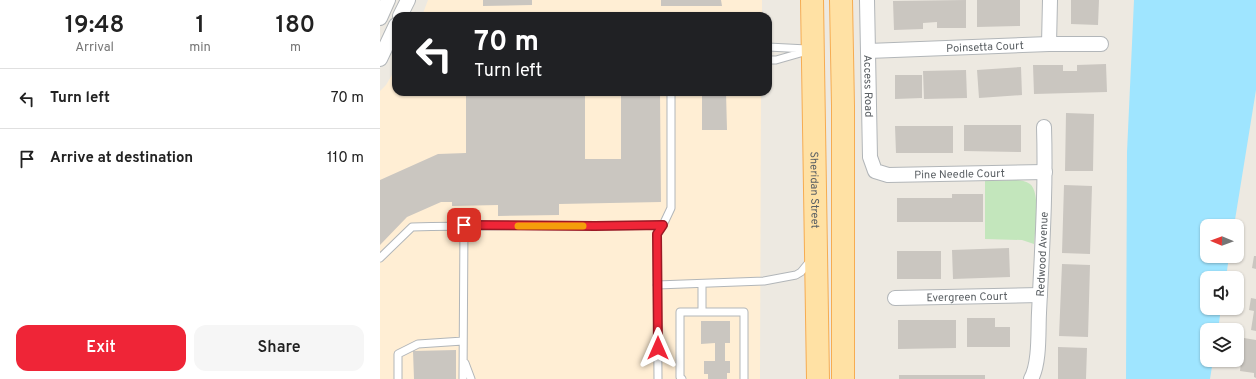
<!DOCTYPE html>
<html lang="en">
<head>
<meta charset="utf-8">
<style>
	:root { --surface:#fff; --page:#f6f6f6; --text:#222; --muted:#767676; --line:#e0e0e0; --accent:#ef2537 }
	body { margin:0; font-family:Overpass,sans-serif; background:var(--page); color:var(--text); height:100vh; display:flex; flex-direction:column; font-size:15px; white-space:nowrap }
	* { box-sizing:border-box; margin:0 }
	p { font-size:13px; color:var(--muted) }
	.icon { flex:none; width:22px; height:22px; fill:none; stroke:currentColor; stroke-width:2; stroke-linecap:round; stroke-linejoin:round }
	.map { position:relative; flex:1; overflow:hidden }
	.details { display:flex; flex-direction:column; background:var(--surface); width:380px }
	.details>* { flex:none }
	.hud { position:absolute; left:12px; top:12px; width:380px; height:84px; border-radius:12px; box-shadow:0 1px 3px #0004; background:#202124; color:#fff; overflow:hidden }
	.needle { width:26px; rotate:271deg }
	.tools { position:absolute; left:820px; top:219px; display:grid; gap:8px }
	.tools a { display:grid; place-items:center; width:44px; height:44px; border-radius:8px; background:var(--surface); box-shadow:0 1px 3px #0004; font-size:20px }
	.pin { position:absolute; display:grid; place-items:center; width:34px; height:34px; color:#fff; margin:-17px; border-radius:8px; box-shadow:0 2px 6px #0006 }
	.me { position:absolute; width:44px; margin:-22px; rotate:0deg; stroke-linejoin:round; filter:drop-shadow(0 0 3px #0008) }
	.turn { display:flex; align-items:center; gap:14px; height:84px; padding:0 16px; font-size:18px }
	.turn .icon { width:52px; height:52px; stroke-width:2.5 }
	.turn b { display:block; font-size:28px; line-height:34px }
	.eta { display:flex; justify-content:space-evenly; align-items:center; height:68px; text-align:center }
	.eta b { font-size:24px; font-weight:600; line-height:28px }
	.cta { display:flex; gap:8px; margin-top:auto; padding:8px 16px }
	.cta a { flex:1; height:46px; border-radius:12px; background:var(--accent); color:#fff; font-size:16px; font-weight:600; line-height:46px; text-align:center }
	.cta a+a { background:var(--page); color:var(--text) }
	ul { padding:0; list-style:none }
	li { display:flex; align-items:center; gap:12px; height:60px; padding:0 16px; border-top:1px solid var(--line) }
	li div { flex:1 }
	li b { display:block; font-size:15px }
	li em { font-style:normal }
	main { display:flex; flex:1; min-height:0 }
	.map>svg:first-child { display:block }
</style>
</head>
<body>
<main>
<section class="details">
<div class="eta">
<div><b>19:48</b><p>Arrival</p></div>
<div><b>1</b><p>min</p></div>
<div><b>180</b><p>m</p></div>
</div>
<ul>
<li><svg class="icon" aria-label="left" viewBox="0 0 24 24"><path d="M17 20v-9H6M10 6l-5 5 5 5"/></svg><div><b>Turn left</b></div><em>70 m</em></li>
<li><svg class="icon" aria-label="arrive" viewBox="0 0 24 24"><path d="M6 21V4h12l-3 4 3 4H6"/></svg><div><b>Arrive at destination</b></div><em>110 m</em></li>
</ul>
<div class="cta"><a>Exit</a><a>Share</a></div>
</section>
<div class="map">
<svg width="876" height="379" viewBox="0 0 876 379">
	<rect width="100%" height="100%" fill="#ede9e1"/>
	<!-- commercial -->
	<path fill="#ffeed4" d="M48,0H382V16H42Z
		M16,68V92H381L380,379H0V91L6,85Z"/>
	<!-- green -->
	<path fill="#c3e6bc" d="M635,180C640,180 646,181 650,184C661,193 655,231 654,244L642,240L605,239V181Z"/>
	<!-- water -->
	<path fill="#9fe5ff" d="M754,0H876V90L854,226H827V256H849L846,278H827V308H841L838,330H827V360H833L830,379H746L747,152Z"/>
	<!-- building -->
	<path fill="#cac6c0" d="M103,0H152V5L103,6Z
		M281,0H341L342,6H281Z
		M586,0V28H557V22L543,23V29L514,30L513,1Z
		M597,0H640V26L597,27Z
		M691,0H719L718,25L691,24Z
		M726,64L727,92L654,94L653,65H683V71H697V65Z
		M641,67L642,95L599,98L597,70Z
		M586,70L587,98L544,99L543,71Z
		M515,75H542V98L515,99Z
		M241,92H280L281,202L179,204V215L118,216V205L72,206V202H61L27,217L0,245V180L58,154L86,153V96L205,95V159H241Z
		M322,92H346L347,130H322Z
		M686,113L714,114L713,171H685Z
		M584,125H641V152L584,151Z
		M515,126H573V153H516Z
		M684,185L712,186L710,254L682,253Z
		M572,194H603V222H517V198H572Z
		M629,248L630,277L573,279L572,250Z
		M517,251H561V279H517Z
		M874,256H876V269L872,268Z
		M682,264L710,265L708,337L679,336Z
		M871,298L876,299V331L871,330L874,311L869,310Z
		M587,318H615V327H630V347H587Z
		M518,320H576V348L518,349Z
		M321,321H350V343H345V361H350V373H347V379H328V374H324V361H335V343L321,344Z
		M864,338L876,340V378L874,377V373L860,371Z
		M678,347L707,348L706,379H678Z
		M76,350V379H34L33,351Z
		M519,375H605V379H519Z"/>
	<g fill="none" stroke-linecap="round" stroke-linejoin="round">
		<defs>
			<path id="service" d="M388,47L427,49
				M388,60H396L431,50
				M283,225L291,208V92
				M0,258L32,227C116,224 199,227 283,225L277,234L278,379
				M277,285L384,281L416,275L421,272L430,261
				M322,312V284
				M85,363L91,379
				M18,379V354L38,344L83,341
				M83,379L84,225
				M302,379L300,377V312H364V379"/>
			<g id="minor">
				<path id="s1" d="M487,0L490,157L495,171L508,175L665,172"/>
				<path d="M20,16L28,0"/>
				<path d="M0,18L8,0"/>
				<path d="M669,44L670,0"/>
				<path id="s2" d="M488,51L669,44H721"/>
				<path d="M0,59L16,25"/>
				<path id="s3" d="M515,298L660,295"/>
				<path id="s4" d="M651,379C660,363 658,331 659,313C662,251 666,189 664,127"/>
			</g>
			<g id="primary">
				<path id="s5" d="M432,0L438,379"/>
				<path d="M461,0L463,106V379"/>
			</g>
		</defs>
		<!-- service casing -->
		<use href="#service" stroke="#b2b6b9" stroke-width="9"/>
		<!-- minor casing -->
		<use href="#minor" stroke="#b2b6b9" stroke-width="16"/>
		<!-- primary casing -->
		<use href="#primary" stroke="#f6ac51" stroke-width="24"/>
		<!-- service -->
		<use href="#service" stroke="#fff" stroke-width="7"/>
		<!-- minor -->
		<use href="#minor" stroke="#fff" stroke-width="14"/>
		<!-- primary -->
		<use href="#primary" stroke="#ffe1a4" stroke-width="22"/>
	</g>
	<g fill="none" stroke-linecap="round" stroke-linejoin="round">
		<defs>
			<path id="route" d="M84,225L215,226L283,225L277,234L278,348"/>
		</defs>
		<!-- route casing -->
		<use href="#route" stroke="#9b1824" stroke-width="10"/>
		<!-- route -->
		<use href="#route" stroke="#ef2537" stroke-width="7"/>
		<!-- slow -->
		<path stroke="#f59e0b" stroke-width="7" d="M138,226H203"/>
	</g>
	<g text-anchor="middle" stroke-width="3" stroke-linejoin="round" paint-order="stroke">
		<!-- street labels -->
		<g font-size="11" fill="#5a5f63" stroke="#fff">
			<text dy="4" stroke="none"><textPath href="#s2" startOffset="117">Poinsetta Court</textPath></text>
			<text dy="4" stroke="none"><textPath href="#s1" startOffset="86">Access Road</textPath></text>
			<text dy="4" stroke="none"><textPath href="#s1" startOffset="257">Pine Needle Court</textPath></text>
			<text dy="4" stroke="none"><textPath href="#s5" startOffset="190">Sheridan Street</textPath></text>
			<text dy="4" stroke="none"><textPath href="#s4" startOffset="126">Redwood Avenue</textPath></text>
			<text dy="4" stroke="none"><textPath href="#s3" startOffset="72">Evergreen Court</textPath></text>
		</g>
	</g>
</svg>
<div class="tools">
<a><svg class="needle" viewBox="-14 -14 28 28"><path d="M0-13l5 13h-10z" fill="#e53935"/><path d="M0 13l5-13h-10z" fill="#767676"/></svg></a>
<a><svg class="icon" aria-label="sound" viewBox="0 0 24 24"><path d="M4 9h4l5-4v14l-5-4H4zM17 9q2 3 0 6"/></svg></a>
<a><svg class="icon" aria-label="layers" viewBox="0 0 24 24"><path d="M12 4l9 5-9 5-9-5zM3 14l9 5 9-5"/></svg></a>
</div>
<div class="pin" style="left:84px;top:225px;background:#d93025"><svg class="icon" aria-label="arrive" viewBox="0 0 24 24"><path d="M6 21V4h12l-3 4 3 4H6"/></svg></div>
<svg class="me" style="left:278px;top:348px" viewBox="-20 -20 40 40"><path d="M0-17L14 15 0 8-14 15z" fill="#ef2537" stroke="#fff" stroke-width="4"/></svg>
<div class="hud">
<div class="turn"><svg class="icon" aria-label="left" viewBox="0 0 24 24"><path d="M17 20v-9H6M10 6l-5 5 5 5"/></svg><div><b>70 m</b>Turn left</div></div>
</div>
</div>
</main>
</body>
</html>
